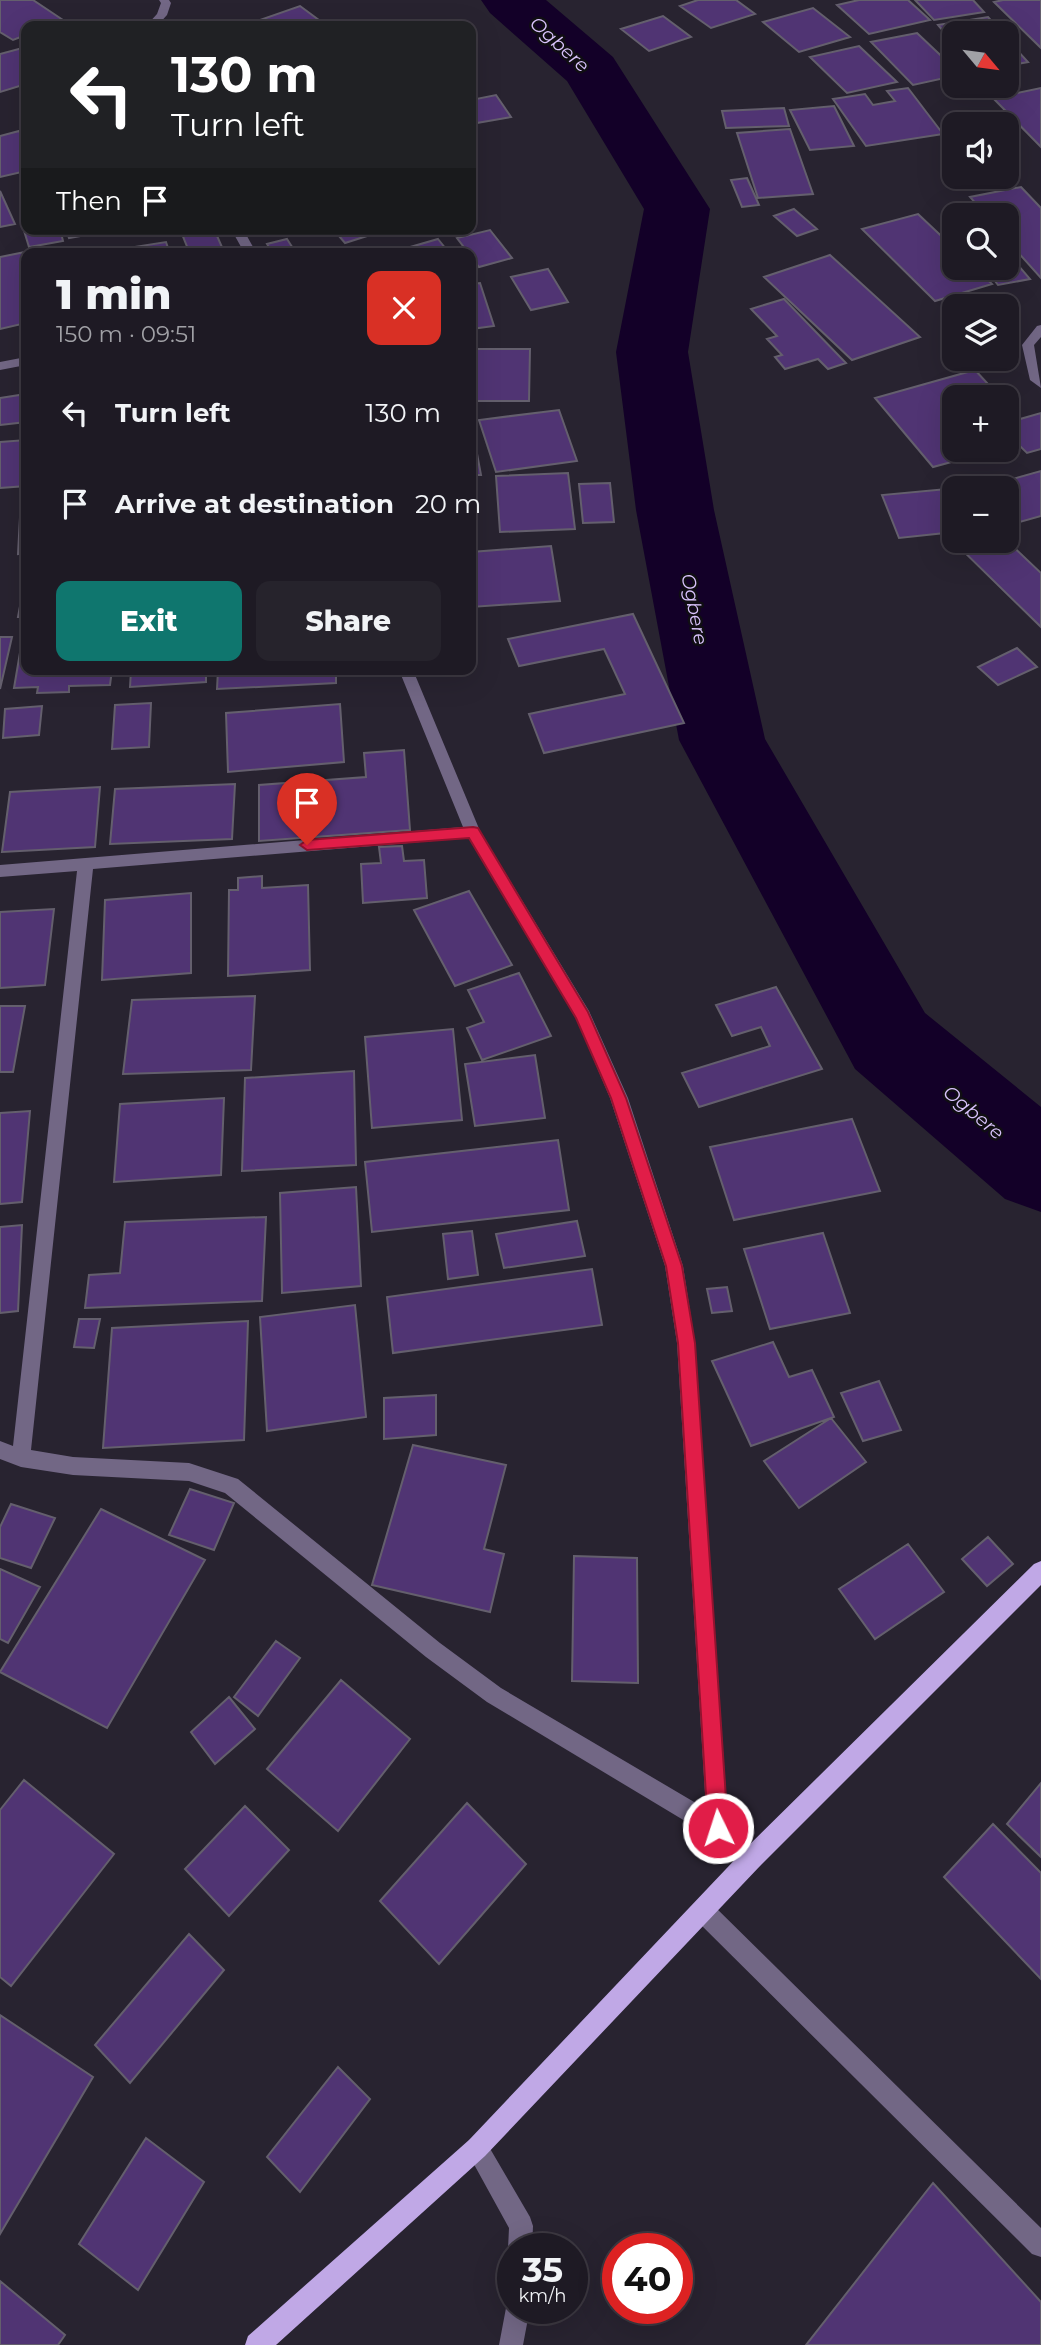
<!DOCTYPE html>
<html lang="en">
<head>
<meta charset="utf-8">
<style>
	:root { --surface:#1e1a24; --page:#26232c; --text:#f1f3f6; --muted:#a1a1a6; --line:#3c3841; --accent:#0f766e }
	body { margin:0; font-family:Montserrat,sans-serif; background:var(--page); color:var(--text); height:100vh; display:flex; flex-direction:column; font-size:26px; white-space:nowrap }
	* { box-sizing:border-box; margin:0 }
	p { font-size:23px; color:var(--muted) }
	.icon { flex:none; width:38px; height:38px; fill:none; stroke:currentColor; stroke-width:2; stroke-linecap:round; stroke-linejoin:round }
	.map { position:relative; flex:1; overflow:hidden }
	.panel { position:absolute; left:21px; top:248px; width:455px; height:427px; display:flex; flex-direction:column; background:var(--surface); border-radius:14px; box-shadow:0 7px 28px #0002,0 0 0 2px var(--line) }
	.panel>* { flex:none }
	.banner { position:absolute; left:21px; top:21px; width:455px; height:214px; border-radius:14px; box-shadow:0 7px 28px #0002,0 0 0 2px var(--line); background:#202124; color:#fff; overflow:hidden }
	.needle { width:46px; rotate:119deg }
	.fabs { position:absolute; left:942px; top:21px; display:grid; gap:14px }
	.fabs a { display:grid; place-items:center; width:77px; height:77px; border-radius:14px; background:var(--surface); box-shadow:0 7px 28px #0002,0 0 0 2px var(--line); font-size:35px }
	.speed { position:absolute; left:497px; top:2233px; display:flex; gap:14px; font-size:35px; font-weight:700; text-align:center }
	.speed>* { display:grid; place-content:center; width:91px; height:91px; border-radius:50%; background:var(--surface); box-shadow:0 7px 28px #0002,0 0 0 2px var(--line); line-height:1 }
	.speed small { font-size:18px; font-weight:400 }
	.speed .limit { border:10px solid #d22; background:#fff; color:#111 }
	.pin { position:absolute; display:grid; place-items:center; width:60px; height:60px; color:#fff; margin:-72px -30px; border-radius:50% 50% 50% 0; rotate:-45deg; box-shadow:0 0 7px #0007 }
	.pin .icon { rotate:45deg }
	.me { position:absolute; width:77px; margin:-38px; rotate:356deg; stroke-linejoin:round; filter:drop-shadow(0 0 5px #0008) }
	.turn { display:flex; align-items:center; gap:24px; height:147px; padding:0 35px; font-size:32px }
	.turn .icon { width:91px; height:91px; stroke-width:2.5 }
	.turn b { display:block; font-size:49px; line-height:60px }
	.then { display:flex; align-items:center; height:66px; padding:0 35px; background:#0003; gap:14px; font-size:26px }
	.round { display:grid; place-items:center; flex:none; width:74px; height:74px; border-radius:14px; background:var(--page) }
	.head { display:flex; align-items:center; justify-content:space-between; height:119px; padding:0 35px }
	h1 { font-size:42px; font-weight:800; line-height:52px }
	.action { display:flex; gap:14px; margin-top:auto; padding:14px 35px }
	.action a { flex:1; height:80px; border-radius:14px; background:var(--accent); color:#fff; font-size:28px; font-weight:800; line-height:80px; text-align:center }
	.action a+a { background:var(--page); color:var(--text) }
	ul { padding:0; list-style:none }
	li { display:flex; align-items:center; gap:21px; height:91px; padding:0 35px }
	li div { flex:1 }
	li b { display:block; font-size:26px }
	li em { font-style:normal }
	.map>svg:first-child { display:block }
</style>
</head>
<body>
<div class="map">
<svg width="1041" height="2345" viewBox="0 0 1041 2345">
	<rect width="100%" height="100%" fill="#282330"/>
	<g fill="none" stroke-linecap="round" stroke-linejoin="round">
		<!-- river -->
		<path fill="#130028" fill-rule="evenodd" d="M481,0H546L613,57L710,209L688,352L714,510L765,739L925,1013L1041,1107V1212L1005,1199L855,1069L679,740L636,510L616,352L644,209L567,81L490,13Z"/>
	</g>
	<!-- building -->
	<path fill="#503473" stroke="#645f6d" stroke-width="2" d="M0,0H33L63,20L49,26H26V35L13,40L0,32Z
		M698,0H736L755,14L711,28L680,6Z
		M859,0H908L930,20L869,34L837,5Z
		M915,0H973L984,12L934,20Z
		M1003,0H1041V48L994,2Z
		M300,6L327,26H264L257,21Z
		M813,8L850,37L799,52L763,22Z
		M663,16L691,37L649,51L621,29Z
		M988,17L1002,33H954V44L938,25Z
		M917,33L954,68V76L913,85L871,42Z
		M1006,38L1028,62L1006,66Z
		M859,46L897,82L847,93L810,57Z
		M26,47V84L0,92V54Z
		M908,88L943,134L866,146L833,99L865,94L873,105L895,101L887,91Z
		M1041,88V147L993,98Z
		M496,95L511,117L471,124V100Z
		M834,106L854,146L810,150L790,110Z
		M784,108L789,126L726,128L722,111Z
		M790,129L813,194L758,198L737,133Z
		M19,131L26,144V171L0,177V136Z
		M747,178L759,205L742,207L731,180Z
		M1021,187L1041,208V278L1006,239V215H986L970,197Z
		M0,191L15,224L0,227Z
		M794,209L817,229L797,236L774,216Z
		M918,214L954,248V268H975L992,284L935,301L862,229Z
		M26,223V229H60L63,241L29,247L22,224Z
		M66,229H119L69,238Z
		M214,229L225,254H190L182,234Z
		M333,229H389L345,243Z
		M490,230L512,258L479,267L457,238Z
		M287,239L296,253L273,254L267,244Z
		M438,239L450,254H386Z
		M166,242L170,254H90Z
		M35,250L36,254H26V323L0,329V257Z
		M1006,251L1030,279L998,285L985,268H1006Z
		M830,255L920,337L852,360L764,277Z
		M548,269L568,302L531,310L511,277Z
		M480,283L494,326L471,329V284Z
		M784,299L846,363L828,369L818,359L785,369L775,357L782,355L767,339L777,336L751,309Z
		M471,349H530L529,401H471Z
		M975,370L1000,397H954V450H995L933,467L875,398Z
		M26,394V422L0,425V398Z
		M1006,404L1020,419L1041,413V449L1027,453L1018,444L1006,447Z
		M559,410L577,461L496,472L479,420Z
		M471,427H472L481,475H471Z
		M26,440V486L0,488V442Z
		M1041,471V516L1009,525L1006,521V488H981Z
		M568,473L575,529L500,532L496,476Z
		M610,483L614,522L583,523L579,484Z
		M954,488V532L899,538L882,495L958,488Z
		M21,499H26V553L18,554Z
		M1006,540L1041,573V627L956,544L965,541Z
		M551,546L560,601L471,607V552Z
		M26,574V617H18Z
		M633,614L684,723L544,753L529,714L625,694L604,649L519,666L508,639Z
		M23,635H26V670H112L110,685L69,686V692L37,693L38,687L14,688Z
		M0,637H12L0,689Z
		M1017,648L1037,667L998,685L978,667Z
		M131,670H206V682L130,687Z
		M218,670H336V683L217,689Z
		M151,703L149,747L112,749L115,705Z
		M340,704L344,762L228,772L226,713Z
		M42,706L39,735L3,738L5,709Z
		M404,750L410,830L259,841V785L366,777L364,753Z
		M235,784L232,839L110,844L115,789Z
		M100,787L95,847L2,852L10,792Z
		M402,846L404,861L424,860L427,898L363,903L361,864L381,863L379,847Z
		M262,876V888L308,885L310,970L228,976L229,890H238V878Z
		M469,891L512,965L455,986L414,910Z
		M191,893V973L102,980L105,900Z
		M54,909L45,985L0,988V912Z
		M519,973L551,1036L482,1060L467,1028L484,1022L468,990Z
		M776,987L822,1069L699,1107L682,1073L770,1046L761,1027L732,1036L716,1005Z
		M255,996L251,1070L123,1074L132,1000Z
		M0,1006H25L13,1072H0Z
		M453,1029L462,1120L372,1128L365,1037Z
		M535,1055L545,1118L475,1126L465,1064Z
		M354,1071L356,1165L242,1171L245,1078Z
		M224,1098L221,1175L114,1182L120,1104Z
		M30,1111L22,1202L0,1204V1113Z
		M852,1119L880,1191L734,1220L710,1147Z
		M558,1140L569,1210L372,1232L365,1162Z
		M356,1187L361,1286L282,1293L280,1193Z
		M266,1217L262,1301L85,1308L89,1275L120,1273L125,1222Z
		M577,1221L585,1256L504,1268L496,1234Z
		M22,1225L18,1311L0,1313V1227Z
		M472,1231L478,1275L448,1279L443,1234Z
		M823,1233L850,1313L770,1329L744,1249Z
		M592,1269L602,1325L393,1353L387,1297Z
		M727,1287L732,1311L712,1313L707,1289Z
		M355,1305L366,1417L267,1431L260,1317Z
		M79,1319H100L94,1348L74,1347Z
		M248,1321L244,1440L103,1448L112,1328Z
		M773,1342L789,1377L812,1370L834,1417L751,1446L712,1361Z
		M879,1381L901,1430L863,1441L841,1393Z
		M436,1395V1435L384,1439V1398Z
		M831,1418L866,1462L799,1508L764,1461Z
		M413,1445L506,1465L484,1549L504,1554L490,1612L372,1585Z
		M190,1489L234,1503L214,1550L169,1535Z
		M11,1504L55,1518L31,1568L0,1558V1527Z
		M101,1509L205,1560L107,1728L0,1672Z
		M988,1537L1013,1564L987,1586L962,1559Z
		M908,1544L944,1592L875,1639L839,1589Z
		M574,1556L637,1558L638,1683L572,1681Z
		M0,1569L40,1587L8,1643L0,1639Z
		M276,1641L300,1658L258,1716L234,1697Z
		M341,1680L410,1739L338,1831L267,1769Z
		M229,1697L255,1729L215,1764L191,1732Z
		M24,1780L114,1854L11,1986L0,1977V1810Z
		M1041,1783V1857L1007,1824Z
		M467,1803L526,1864L439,1964L380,1901Z
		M245,1806L289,1850L229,1916L185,1869Z
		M993,1824L1041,1873V1979L944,1877Z
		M189,1934L224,1970L130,2083L95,2045Z
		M0,2015L93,2077L0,2234Z
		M338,2067L370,2099L300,2192L267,2157Z
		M146,2138L204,2182L138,2290L79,2244Z
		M933,2183L1041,2302V2345H806Z
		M0,2281L65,2335L58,2345H0Z"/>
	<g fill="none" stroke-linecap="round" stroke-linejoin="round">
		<!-- minor -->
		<path fill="#726785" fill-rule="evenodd" d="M159,0H169L171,3L167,15L157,26H146L157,14L161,3Z
			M231,229H243L257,254H245Z
			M1041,325V337L1034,345L1041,388L1030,380L1022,345L1037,326Z
			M26,357V365L0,370V362Z
			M399,670H413L480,831L589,1011L628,1098L683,1266L695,1343L728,1823L760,1850L763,1858L760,1866L752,1869L744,1866L710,1836L487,1702L426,1657L225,1493L189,1481L73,1475L21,1467L0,1459V1441L13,1446L77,871L0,877V865L463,827ZM469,838L576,1018L610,1098L665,1266L677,1343L706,1809L501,1688L440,1643L238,1479L189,1463L73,1457L31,1450L93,869Z
			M703,1900L711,1903L1041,2228V2257L1032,2254L695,1919L692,1911L695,1903Z
			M477,2136L485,2140L530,2217L533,2226L532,2249H513V2258L508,2249L509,2228L465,2148L469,2140Z
			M513,2298V2308H530L523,2345H499L506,2308Z"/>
		<!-- major -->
		<path fill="#c0a8e6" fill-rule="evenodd" d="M1041,1561V1585L760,1866L485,2156L276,2345H245L248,2336L469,2140L744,1850L1034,1564Z"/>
	</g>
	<!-- route -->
	<path fill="#e11d48" stroke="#92132f" stroke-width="2" d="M473,827L478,828L588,1012L626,1098L682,1266L695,1343L728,1828L725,1835L718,1838L711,1835L708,1828L678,1343L666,1266L611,1098L576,1018L469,838L307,850L300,845L307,840Z"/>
	<g text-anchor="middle" stroke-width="5" stroke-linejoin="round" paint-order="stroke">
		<!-- far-water labels -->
		<g font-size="19" font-style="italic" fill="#d8c2fb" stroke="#100e13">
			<text transform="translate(560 44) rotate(42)" y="7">Ogbere</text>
			<text transform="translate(695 609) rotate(79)" y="7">Ogbere</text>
			<text transform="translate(974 1112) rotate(40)" y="7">Ogbere</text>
		</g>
	</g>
</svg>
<div class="fabs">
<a><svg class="needle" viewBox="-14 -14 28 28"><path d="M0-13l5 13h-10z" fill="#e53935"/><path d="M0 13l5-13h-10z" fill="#a1a1a6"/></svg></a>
<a><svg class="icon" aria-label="sound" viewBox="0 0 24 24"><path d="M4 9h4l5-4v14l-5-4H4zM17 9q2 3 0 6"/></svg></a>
<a><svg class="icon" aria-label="search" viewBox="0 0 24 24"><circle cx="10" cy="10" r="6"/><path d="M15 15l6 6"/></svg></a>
<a><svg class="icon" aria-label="layers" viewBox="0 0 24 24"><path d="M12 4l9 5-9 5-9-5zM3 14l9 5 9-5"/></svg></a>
<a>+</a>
<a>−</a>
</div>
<div class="speed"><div>35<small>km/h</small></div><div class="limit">40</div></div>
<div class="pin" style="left:307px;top:845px;background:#d93025"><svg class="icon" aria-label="arrive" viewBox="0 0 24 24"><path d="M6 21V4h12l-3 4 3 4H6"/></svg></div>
<svg class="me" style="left:718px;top:1828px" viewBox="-20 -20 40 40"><circle r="17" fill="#e11d48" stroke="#fff" stroke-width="3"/><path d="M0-11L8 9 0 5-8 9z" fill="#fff"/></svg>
<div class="banner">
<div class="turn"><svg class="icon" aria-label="left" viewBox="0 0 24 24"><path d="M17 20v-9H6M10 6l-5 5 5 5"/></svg><div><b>130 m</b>Turn left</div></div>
<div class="then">Then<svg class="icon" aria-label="arrive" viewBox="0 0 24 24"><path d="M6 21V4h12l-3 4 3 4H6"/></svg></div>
</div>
<section class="panel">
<div class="head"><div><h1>1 min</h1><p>150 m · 09:51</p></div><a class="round" style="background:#d93025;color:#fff"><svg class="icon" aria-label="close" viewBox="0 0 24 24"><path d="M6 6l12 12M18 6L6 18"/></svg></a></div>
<ul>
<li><svg class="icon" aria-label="left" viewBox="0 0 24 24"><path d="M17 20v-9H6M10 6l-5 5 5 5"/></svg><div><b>Turn left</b></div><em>130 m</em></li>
<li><svg class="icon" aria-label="arrive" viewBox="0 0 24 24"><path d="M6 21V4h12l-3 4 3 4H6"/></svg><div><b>Arrive at destination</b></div><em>20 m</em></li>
</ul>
<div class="action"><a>Exit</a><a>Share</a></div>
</section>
</div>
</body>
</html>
